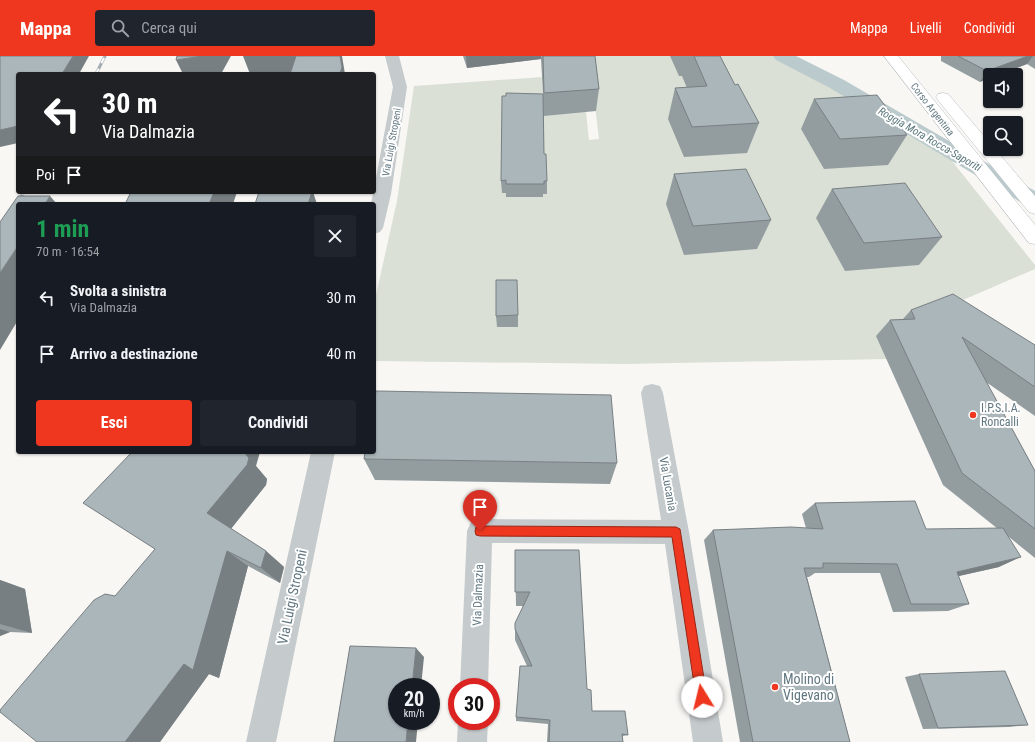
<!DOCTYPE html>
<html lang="it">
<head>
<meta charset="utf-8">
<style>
	:root { --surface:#171b24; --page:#20242c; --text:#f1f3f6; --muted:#9ea1a6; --accent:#ee371e }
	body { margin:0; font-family:"Roboto Condensed",sans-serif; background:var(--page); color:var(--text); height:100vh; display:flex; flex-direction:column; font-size:15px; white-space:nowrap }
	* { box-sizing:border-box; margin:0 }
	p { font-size:13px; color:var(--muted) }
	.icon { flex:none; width:22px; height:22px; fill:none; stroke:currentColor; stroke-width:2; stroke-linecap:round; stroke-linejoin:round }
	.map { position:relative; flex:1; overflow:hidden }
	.sheet { position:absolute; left:16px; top:146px; width:360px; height:252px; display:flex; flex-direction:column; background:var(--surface); border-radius:4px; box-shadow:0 1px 3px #0004 }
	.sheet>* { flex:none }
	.top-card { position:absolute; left:16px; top:16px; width:360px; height:122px; border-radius:4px; box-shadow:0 1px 3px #0004; background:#202124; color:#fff; overflow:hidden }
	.controls { position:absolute; left:983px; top:12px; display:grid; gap:8px }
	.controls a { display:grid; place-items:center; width:40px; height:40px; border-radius:4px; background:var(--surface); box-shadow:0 1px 3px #0004; font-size:20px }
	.speed { position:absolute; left:388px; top:622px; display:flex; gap:8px; font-size:20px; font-weight:700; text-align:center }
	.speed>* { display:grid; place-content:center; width:52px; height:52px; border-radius:50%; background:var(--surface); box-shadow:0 1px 3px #0004; line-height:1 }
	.speed small { font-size:10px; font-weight:400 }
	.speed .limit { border:6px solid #d22; background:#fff; color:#111 }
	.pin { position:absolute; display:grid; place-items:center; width:34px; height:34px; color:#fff; margin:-41px -17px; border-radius:50% 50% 50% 0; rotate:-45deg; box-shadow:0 0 4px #0007 }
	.pin .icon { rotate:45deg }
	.me { position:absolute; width:44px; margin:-22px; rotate:351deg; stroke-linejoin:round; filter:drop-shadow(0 0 3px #0008) }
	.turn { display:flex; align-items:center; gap:14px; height:84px; padding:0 20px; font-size:18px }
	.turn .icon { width:52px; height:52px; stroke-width:2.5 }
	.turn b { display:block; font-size:28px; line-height:34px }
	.then { display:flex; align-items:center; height:38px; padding:0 20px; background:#0003; gap:8px; font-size:15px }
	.round { display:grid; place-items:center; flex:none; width:42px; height:42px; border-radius:4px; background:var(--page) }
	.headline { display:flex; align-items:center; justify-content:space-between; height:68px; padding:0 20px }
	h1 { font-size:24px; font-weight:700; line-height:30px; color:#1e9e55 }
	.action { display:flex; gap:8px; margin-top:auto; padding:8px 20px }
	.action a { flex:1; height:46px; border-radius:4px; background:var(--accent); color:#fff; font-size:16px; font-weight:700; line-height:46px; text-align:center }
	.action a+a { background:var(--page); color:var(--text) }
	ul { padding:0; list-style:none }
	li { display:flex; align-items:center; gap:12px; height:56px; padding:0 20px }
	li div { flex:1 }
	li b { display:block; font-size:15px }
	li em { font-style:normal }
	header { display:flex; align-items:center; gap:24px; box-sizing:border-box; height:56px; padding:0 20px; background:var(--accent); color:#fff }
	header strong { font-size:19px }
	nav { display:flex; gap:22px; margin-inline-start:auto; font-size:14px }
	.search { width:280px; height:36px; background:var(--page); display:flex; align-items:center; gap:10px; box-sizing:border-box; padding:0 14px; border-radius:4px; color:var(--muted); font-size:15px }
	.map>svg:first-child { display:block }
</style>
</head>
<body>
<header>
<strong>Mappa</strong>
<div class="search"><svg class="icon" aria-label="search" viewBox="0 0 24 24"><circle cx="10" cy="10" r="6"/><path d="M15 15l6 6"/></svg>Cerca qui</div>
<nav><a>Mappa</a><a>Livelli</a><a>Condividi</a></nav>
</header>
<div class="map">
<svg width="1035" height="686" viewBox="0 0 1035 686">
	<rect width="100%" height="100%" fill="#f8f7f4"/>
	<!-- green -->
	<path fill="#dae0d5" d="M589,0H776L832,29L948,100L1035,209V213L940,254L886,303L625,308L374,305V248L397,145L414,30L542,21L543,43L586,56L589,84L599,83Z"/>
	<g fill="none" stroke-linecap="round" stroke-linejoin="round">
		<!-- canal -->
		<path fill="#bbcacd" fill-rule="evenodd" d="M773,0H796L844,24L1035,135V152L1027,150L830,32L776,4Z"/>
		<defs>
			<path id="major" d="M884,0H898L1035,169V188L1029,187Z
				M943,37L948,38L990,87V93H995L1035,140V158L1029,156L938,44L936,41L938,38Z"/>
		</defs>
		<!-- major casing -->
		<use href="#major" stroke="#b8bdc0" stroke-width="1"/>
		<!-- minor -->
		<path fill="#c5cacc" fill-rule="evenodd" d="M385,0H399L407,31L391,138L383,172L380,176L374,178V148H371L393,31Z
			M652,328L660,330L663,337L689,476L723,686H693L665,488L492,487L488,631H460L467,475L471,466L480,463L661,464L641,337L644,330Z
			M311,396H335L276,686H246Z
			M458,665H488L487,686H457Z"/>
		<!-- major -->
		<use href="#major" fill="#fff" fill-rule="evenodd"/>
		<defs>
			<path id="rail" d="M96,18L105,0
				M16,149L24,136"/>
		</defs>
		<!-- rail casing -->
		<use href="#rail" stroke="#a3acb0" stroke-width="3"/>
		<!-- rail -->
		<use href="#rail" stroke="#fff" stroke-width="2" stroke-dasharray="6" stroke-linecap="butt"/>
	</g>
	<!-- wall -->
	<path fill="#939da0" d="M463,0H595L599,33L596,55L544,60V98L547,125V138H543V141H506V137H502L501,125L543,38L541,3L467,12Z
		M670,0H720L735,29L759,67L747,97L684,101L668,63L675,32H687L682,20H679Z
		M941,0H1035V13L1027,8L998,19H990L980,26L941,5Z
		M814,43L907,79L888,109L824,113L801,73Z
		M674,118L771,164L757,193L684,199L666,148Z
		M832,133L942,181L919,209L845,215L816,162Z
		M911,254L1035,289V360L986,326L1035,415V502L1009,481L999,511L958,520L969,548L948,555L893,556L880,517H815L809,521H807L850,686H740L704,484L713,474L806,472L802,458L815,447L926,473H998L943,429L876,280L890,264L903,263Z
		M518,259V271H497L496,260Z
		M364,403L617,407L610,428L375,424Z
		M256,410L267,423L266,429L231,473L266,495L284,511L280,527L248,510L219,622L209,618L160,686H37L115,540Z
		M515,494L587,633L592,655L628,679L623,680V686H547L548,668L516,665V661L527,610L515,584V573L523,550H516Z
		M0,524L25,533L32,577L10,576L0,580Z
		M919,618L1028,669L1009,671L923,673L905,621Z"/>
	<!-- shaded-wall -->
	<path fill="#787f82" d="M73,0H89L79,18H62Z
		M202,0H231L221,18H183L176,4Z
		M243,0H303L305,18H250Z
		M340,0H342L345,18H340Z
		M466,0H541V3L467,12Z
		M1028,0H1033L1027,8L998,19H990V22L980,26L987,15Z
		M18,70V87L0,91V74Z
		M214,136H237L233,148H209Z
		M312,136H313L317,148H308Z
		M50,140L57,148H45Z
		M18,190V264L0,294V217Z
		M244,396H260L256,410L267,423L266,429L229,475L207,457Z
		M227,495L248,510L219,622L209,618L160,686H125Z
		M266,495L284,511L280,527L261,512Z
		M1021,501L999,511L937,525L957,516Z
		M0,524L25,533L32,577L0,568Z
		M0,573L10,576L0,580Z
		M416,592L424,601L421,631H412Z
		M408,665H418L416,686H406Z"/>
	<!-- building -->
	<path fill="#abb6ba" stroke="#787f82" d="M0,0H73L62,18H18V70L0,74Z
		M177,0H202L176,4Z
		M296,0H340L342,11L340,18H290Z
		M543,0H595L599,33L544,37Z
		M694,0H720L735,29L738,28L759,67L692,71L675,32L707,30Z
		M958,0H1028L987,15Z
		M506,37L543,38L544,98H546L547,125H544V128H506V124L501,125L502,40H506Z
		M877,39L907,79L840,83L814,43Z
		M746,113L771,164L693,170L674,118Z
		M905,127L942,181L864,187L832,133Z
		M131,136H214L209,148H125Z
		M259,136H312L308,148H255Z
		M18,140H50L45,148H18V190L0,217V166Z
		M496,224H517L518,259L496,260Z
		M953,238L1035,289V331L962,281L1035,415V473L962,417L890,264L915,263L911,254Z
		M376,335L611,339L617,407L364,403L365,396H374V347Z
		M132,396H244L249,402L247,409L207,457L266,495L261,512L227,495L193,614L184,608L125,686H37L0,656V654L94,544L105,538L115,540L155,493L83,447Z
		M915,445L926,473L1003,472L1021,501L957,516L969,548H911L897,508L823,507V512H804L850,686H753L713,474L791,471L823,473L815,447Z
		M515,494H579L587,633L591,634L592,655H625L628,679L622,678L623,686H549L550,664L516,661L520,610H532L515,573V567L530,536H515Z
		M350,590L416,592L412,631H397V665H408L406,686H334Z
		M1005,615L1028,669L938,672L919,618Z"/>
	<!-- route -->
	<path fill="#ee371e" stroke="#9b2414" d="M480,470L676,471L680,473L707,641L706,645L702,647L697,645L696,641L672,481L480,480L476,479L475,475L476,471Z"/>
	<!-- markers -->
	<g fill="#ee371e" stroke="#fff" stroke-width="1.5">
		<circle cx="973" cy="359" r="4"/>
		<circle cx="775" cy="631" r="4"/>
	</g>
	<g text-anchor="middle" stroke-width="4" stroke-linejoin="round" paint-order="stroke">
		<!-- far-street labels -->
		<g font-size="10" fill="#617781" stroke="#fff">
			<text transform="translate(933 53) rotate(52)" y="4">Corso Argentina</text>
			<text transform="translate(391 86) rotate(-80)" y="4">Via Luigi Stropeni</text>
		</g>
		<!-- far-water labels -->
		<g font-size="11" font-style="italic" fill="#5b777c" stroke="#fff">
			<text transform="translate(930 83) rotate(30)" y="4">Roggia Mora Rocca-Saporiti</text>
		</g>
		<!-- poi labels -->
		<g font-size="12" fill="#617781" stroke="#fff" text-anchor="start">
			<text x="981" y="356">I.P.S.I.A.<tspan x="981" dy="14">Roncalli</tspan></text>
		</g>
		<!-- street labels -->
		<g font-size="12" fill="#617781" stroke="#fff">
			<text transform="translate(668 428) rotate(80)" y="4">Via Lucania</text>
			<text transform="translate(478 539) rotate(-88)" y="4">Via Dalmazia</text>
		</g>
		<!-- near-street labels -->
		<g font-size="14" fill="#617781" stroke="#fff">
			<text transform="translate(292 541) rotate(-78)" y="5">Via Luigi Stropeni</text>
		</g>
		<!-- near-poi labels -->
		<g font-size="14" fill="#617781" stroke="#fff" text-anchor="start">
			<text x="783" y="628">Molino di<tspan x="783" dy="16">Vigevano</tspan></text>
		</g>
	</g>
</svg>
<div class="controls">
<a><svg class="icon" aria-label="sound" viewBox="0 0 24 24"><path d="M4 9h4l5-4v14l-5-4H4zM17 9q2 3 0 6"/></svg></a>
<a><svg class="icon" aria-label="search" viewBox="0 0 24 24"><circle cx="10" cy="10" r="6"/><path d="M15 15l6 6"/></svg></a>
</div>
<div class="speed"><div>20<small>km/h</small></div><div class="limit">30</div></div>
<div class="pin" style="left:480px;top:475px;background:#d93025"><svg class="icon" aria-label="arrive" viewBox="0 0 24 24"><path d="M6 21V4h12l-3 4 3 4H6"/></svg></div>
<svg class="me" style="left:702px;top:641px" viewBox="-20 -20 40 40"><circle r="19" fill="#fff"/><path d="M0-13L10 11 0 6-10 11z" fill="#ee371e"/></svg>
<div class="top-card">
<div class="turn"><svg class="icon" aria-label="left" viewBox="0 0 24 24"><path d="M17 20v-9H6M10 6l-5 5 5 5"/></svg><div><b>30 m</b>Via Dalmazia</div></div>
<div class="then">Poi<svg class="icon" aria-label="arrive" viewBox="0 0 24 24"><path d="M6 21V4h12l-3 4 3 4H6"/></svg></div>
</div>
<section class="sheet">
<div class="headline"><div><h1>1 min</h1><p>70 m · 16:54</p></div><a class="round"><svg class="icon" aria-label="close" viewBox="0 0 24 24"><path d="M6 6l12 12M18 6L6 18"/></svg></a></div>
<ul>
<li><svg class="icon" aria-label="left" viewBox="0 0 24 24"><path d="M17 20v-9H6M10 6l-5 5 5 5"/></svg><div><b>Svolta a sinistra</b><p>Via Dalmazia</p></div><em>30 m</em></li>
<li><svg class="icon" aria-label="arrive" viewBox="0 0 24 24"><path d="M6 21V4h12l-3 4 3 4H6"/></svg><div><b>Arrivo a destinazione</b></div><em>40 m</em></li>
</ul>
<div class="action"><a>Esci</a><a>Condividi</a></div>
</section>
</div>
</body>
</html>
